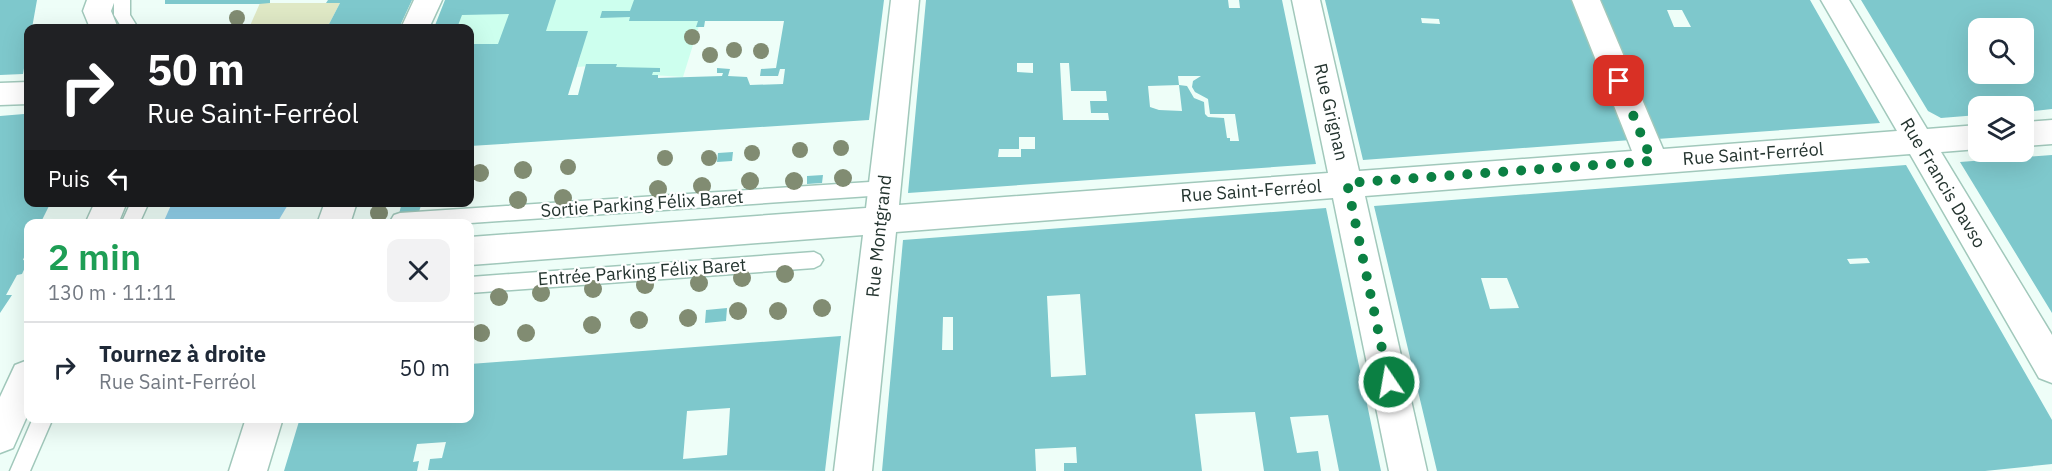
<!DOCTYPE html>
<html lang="fr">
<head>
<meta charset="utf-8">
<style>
	:root { --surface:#fff; --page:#f2f2f3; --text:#1f2937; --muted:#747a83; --line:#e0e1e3 }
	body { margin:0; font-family:"IBM Plex Sans",sans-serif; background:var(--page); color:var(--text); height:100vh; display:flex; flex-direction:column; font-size:22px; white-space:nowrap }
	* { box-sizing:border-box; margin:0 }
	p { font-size:20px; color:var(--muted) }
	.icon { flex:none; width:33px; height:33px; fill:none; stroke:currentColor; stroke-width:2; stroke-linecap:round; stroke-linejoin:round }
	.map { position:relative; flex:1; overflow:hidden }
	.details { position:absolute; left:24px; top:219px; width:450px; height:204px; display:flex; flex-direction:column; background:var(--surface); border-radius:12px; box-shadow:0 6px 24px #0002 }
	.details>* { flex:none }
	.top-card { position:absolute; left:24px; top:24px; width:450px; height:183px; border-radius:12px; box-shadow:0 6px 24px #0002; background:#202124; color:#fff; overflow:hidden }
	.fabs { position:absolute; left:1968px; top:18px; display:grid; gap:12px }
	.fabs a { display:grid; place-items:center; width:66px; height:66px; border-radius:12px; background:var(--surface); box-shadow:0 6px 24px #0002; font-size:30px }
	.pin { position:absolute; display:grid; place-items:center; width:51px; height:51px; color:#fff; margin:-26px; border-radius:12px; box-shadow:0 3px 9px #0006 }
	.me { position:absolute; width:66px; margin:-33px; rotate:348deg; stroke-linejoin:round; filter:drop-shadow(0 0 4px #0008) }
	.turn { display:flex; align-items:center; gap:21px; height:126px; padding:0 24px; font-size:27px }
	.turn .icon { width:78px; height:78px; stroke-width:2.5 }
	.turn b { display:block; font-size:42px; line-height:51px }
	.then { display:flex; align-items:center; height:57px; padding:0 24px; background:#0003; gap:12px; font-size:22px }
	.round { display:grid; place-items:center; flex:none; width:63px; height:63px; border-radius:12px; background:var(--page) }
	.summary { display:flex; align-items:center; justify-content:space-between; height:102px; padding:0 24px }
	h1 { font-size:36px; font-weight:600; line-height:45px; color:#1e9e55 }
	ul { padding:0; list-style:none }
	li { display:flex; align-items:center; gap:18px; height:90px; padding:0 24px; border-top:2px solid var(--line) }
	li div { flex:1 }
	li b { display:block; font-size:22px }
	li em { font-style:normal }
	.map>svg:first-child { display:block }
</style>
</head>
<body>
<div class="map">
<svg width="2052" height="471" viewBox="0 0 2052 471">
	<rect width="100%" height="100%" fill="#eefef8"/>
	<!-- built -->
	<path fill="#cdffee" d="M445,0H707L683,77L652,75L595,138L616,64L577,67L581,54L530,73L470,76V28H434Z"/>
	<!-- green -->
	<path fill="#dfe8c5" d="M260,3H340L327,28H249Z"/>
	<!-- water -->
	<path fill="#91d0ea" d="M172,203V202L289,203L277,223H163Z"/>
	<!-- building -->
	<path fill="#7ec8cc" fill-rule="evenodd" d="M0,0H37L32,28H28V45L23,74L0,75Z
		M165,0H270V3L259,4H165Z
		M328,0H412L399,28H327L340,3H326Z
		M445,0H556L546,31H588L568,95H578L586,64H617L616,67L660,68V72H653L652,75H658V78L722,76L723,73H717V68L730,69L728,76L747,77L750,85L783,84L785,69H780L778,76H760L761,69L776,68L784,21H705L704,27H696L698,21H629L630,17L600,18L602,11H630L634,0H884L869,120L470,146V44H498L509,14L462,15L457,28H434Z
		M926,0H1228L1229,8H1240L1239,0H1282L1316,164L908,193ZM1017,63H1033V73L1017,72ZM1060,63H1069L1071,91H1106L1107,101H1090L1091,113H1108L1109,120H1063ZM1178,76H1201L1193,81L1192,87L1195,92L1208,99L1210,114H1235L1239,141H1230V138H1227L1224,118L1208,117L1205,114L1204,102L1194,98L1187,86L1179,85L1182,111L1159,110L1150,107L1148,86L1179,85ZM1019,137H1035V149H1021V157H998L999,149H1019Z
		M1325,0H1575L1631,140L1363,160ZM1421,18L1439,19L1440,24L1422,23Z
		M1599,0H1810L1880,123L1657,139ZM1667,10H1682L1691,27H1674Z
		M1861,0H2052V109L2024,112V106H1978V115L1941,118L1928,111ZM1978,28H2024V74H1978Z
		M28,110V202H51L40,224H28V247L23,260L28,261L22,274L17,275L6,295H12L0,313V116L24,114Z
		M733,152L732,161L717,162L718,153Z
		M2052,155V313L1960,162Z
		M1906,165L2052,420V464L1985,471H1437L1374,206ZM1867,258L1870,263L1850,264L1847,259ZM1481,278H1507L1519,308L1490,309Z
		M823,175L822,183L807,184V176Z
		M402,202H422L419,212L399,214Z
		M1326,208L1381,471H1339L1328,415L1290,417L1297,453L1318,451L1321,471H1264L1255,412L1195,414L1202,471H1064V463H1077L1076,447L1035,449L1036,471H882L903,240ZM1080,294L1086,375L1051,377L1047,296ZM943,317H953V350H942Z
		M727,308L726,321L705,323L706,310Z
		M841,336L825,471L428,470L430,459L442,458L446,442L417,444L413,462L419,461L417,471H284L300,418H470V364ZM730,408L727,455L683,459L687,411Z"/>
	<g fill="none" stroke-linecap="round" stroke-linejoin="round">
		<defs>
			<path id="lane" d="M114,0H130V15L138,28H122L114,15Z
				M885,181L891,183L894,188L891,193L885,195L456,224H393L391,220L394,215L400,213Z
				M131,202H149L139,224H121Z
				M814,252L820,255L823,260L820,265L814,268L470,293V277Z
				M33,418H53L30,471H10Z"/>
			<path id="street" d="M891,0H919L899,205L1328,173L1292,0H1320L1359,171L1632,151L1572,0H1600L1663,149L1897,131L1821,0H1849L1927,129L1978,125V149L1941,152L2052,335V383L2039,378L1910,154L1365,196L1427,471H1389L1333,198L896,232L872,471H834L863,235L470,265V237L866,208Z
				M28,82V104L0,105V83Z
				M2052,120V144L2024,146V122Z"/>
			<path id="secondary" d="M87,0H115L111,11L118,28H90L83,11Z
				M414,0H442L429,28H401Z
				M95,202H127L118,224H85Z
				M325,202H357L350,224H317Z
				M28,360V414L13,448L0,453V397L15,365Z
				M246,418H283L267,471H229Z"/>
		</defs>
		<!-- lane casing -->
		<use href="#lane" stroke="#a1c8bb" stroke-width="3"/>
		<!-- street casing -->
		<use href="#street" stroke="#a1c8bb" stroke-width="3"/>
		<!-- secondary casing -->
		<use href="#secondary" stroke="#a1c8bb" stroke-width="3"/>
		<!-- lane -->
		<use href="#lane" fill="#fff" fill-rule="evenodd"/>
		<!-- street -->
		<use href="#street" fill="#fff" fill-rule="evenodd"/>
		<!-- secondary -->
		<use href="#secondary" fill="#fff" fill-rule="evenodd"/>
	</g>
	<!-- trees -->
	<g fill="#818c72">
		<circle cx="237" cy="18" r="8"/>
		<circle cx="692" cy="37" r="8"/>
		<circle cx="734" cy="50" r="8"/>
		<circle cx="761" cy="51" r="8"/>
		<circle cx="710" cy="55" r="8"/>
		<circle cx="841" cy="148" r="8"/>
		<circle cx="800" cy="150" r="8"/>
		<circle cx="752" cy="153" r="8"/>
		<circle cx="665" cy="158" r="8"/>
		<circle cx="709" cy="158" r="8"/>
		<circle cx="568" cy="167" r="8"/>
		<circle cx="523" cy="170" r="9"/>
		<circle cx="480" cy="173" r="9"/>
		<circle cx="843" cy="178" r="9"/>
		<circle cx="750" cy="181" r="9"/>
		<circle cx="794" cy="181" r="9"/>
		<circle cx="702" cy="186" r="9"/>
		<circle cx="658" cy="189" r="9"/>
		<circle cx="563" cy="198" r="9"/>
		<circle cx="518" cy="200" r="9"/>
		<circle cx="379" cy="213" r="9"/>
		<circle cx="785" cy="274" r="9"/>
		<circle cx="742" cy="278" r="9"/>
		<circle cx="699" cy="283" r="9"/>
		<circle cx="645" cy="285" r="9"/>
		<circle cx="593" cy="289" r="9"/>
		<circle cx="541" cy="293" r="9"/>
		<circle cx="499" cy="297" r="9"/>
		<circle cx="822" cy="308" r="9"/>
		<circle cx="738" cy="311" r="9"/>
		<circle cx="778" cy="311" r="9"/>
		<circle cx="688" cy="318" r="9"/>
		<circle cx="639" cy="320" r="9"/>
		<circle cx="592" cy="325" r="9"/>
		<circle cx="481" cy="333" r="9"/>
		<circle cx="526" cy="333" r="9"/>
	</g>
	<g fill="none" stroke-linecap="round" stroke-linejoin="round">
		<!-- route -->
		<path stroke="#0b8043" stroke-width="10" stroke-dasharray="0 18" d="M1389,382L1347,183L1652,161L1619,81"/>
	</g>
	<g text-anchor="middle" stroke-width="4.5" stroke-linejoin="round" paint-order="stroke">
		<!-- street labels -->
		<g font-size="18" fill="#24342f" stroke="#fff">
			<text transform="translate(1331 112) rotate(77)" y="6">Rue Grignan</text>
			<text transform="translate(1753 154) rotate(-4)" y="6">Rue Saint-Ferréol</text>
			<text transform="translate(1943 183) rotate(59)" y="6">Rue Francis Davso</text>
			<text transform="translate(1251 191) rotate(-4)" y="6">Rue Saint-Ferréol</text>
			<text transform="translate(642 204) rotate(-4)" y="6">Sortie Parking Félix Baret</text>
			<text transform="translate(879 236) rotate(-84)" y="6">Rue Montgrand</text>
			<text transform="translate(642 272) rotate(-4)" y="6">Entrée Parking Félix Baret</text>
		</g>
	</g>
</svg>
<div class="fabs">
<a><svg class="icon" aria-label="search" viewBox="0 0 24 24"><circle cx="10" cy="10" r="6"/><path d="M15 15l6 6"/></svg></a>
<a><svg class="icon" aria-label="layers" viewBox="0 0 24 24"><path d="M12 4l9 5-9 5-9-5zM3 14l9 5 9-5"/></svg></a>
</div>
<div class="pin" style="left:1619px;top:81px;background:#d93025"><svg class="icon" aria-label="arrive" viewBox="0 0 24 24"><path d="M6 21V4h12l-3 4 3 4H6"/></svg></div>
<svg class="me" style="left:1389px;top:382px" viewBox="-20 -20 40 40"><circle r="17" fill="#0b8043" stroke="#fff" stroke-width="3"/><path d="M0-11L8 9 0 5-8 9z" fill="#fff"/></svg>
<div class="top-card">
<div class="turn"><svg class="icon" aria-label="right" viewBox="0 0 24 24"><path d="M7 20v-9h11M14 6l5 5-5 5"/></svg><div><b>50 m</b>Rue Saint-Ferréol</div></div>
<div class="then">Puis<svg class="icon" aria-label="left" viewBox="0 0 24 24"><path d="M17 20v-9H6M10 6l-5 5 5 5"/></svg></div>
</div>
<section class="details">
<div class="summary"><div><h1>2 min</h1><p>130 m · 11:11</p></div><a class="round"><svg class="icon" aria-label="close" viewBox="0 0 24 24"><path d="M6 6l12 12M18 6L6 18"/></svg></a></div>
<ul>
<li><svg class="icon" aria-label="right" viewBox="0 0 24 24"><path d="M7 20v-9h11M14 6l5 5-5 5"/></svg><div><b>Tournez à droite</b><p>Rue Saint-Ferréol</p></div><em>50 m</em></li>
</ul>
</section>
</div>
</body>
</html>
